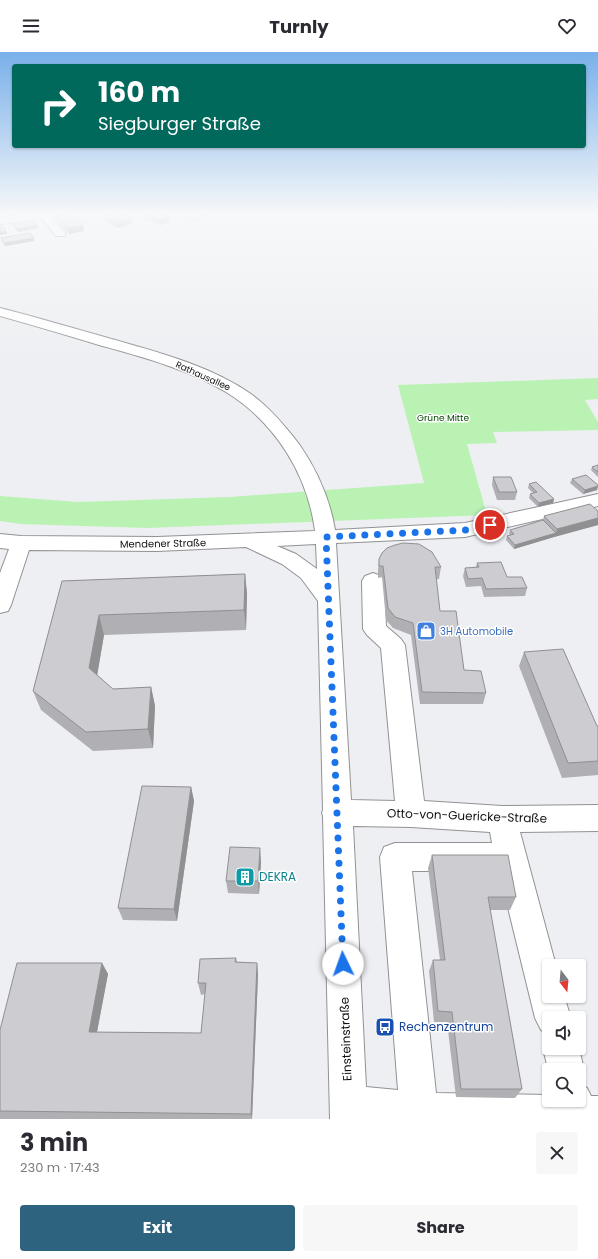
<!DOCTYPE html>
<html lang="en">
<head>
<meta charset="utf-8">
<style>
	:root { --surface:#fff; --page:#f7f7f7; --text:#2b2b33; --muted:#7c7c81; --accent:#2d637e }
	body { margin:0; font-family:Poppins,sans-serif; background:var(--page); color:var(--text); height:100vh; display:flex; flex-direction:column; font-size:15px; white-space:nowrap }
	* { box-sizing:border-box; margin:0 }
	p { font-size:13px; color:var(--muted) }
	.icon { flex:none; width:22px; height:22px; fill:none; stroke:currentColor; stroke-width:2; stroke-linecap:round; stroke-linejoin:round }
	.map { position:relative; height:1067px; overflow:hidden }
	.panel { display:flex; flex-direction:column; background:var(--surface); flex:1 }
	.panel>* { flex:none }
	.banner { position:absolute; left:12px; top:12px; width:574px; height:84px; border-radius:4px; box-shadow:0 1px 3px #0004; background:#00695c; color:#fff; overflow:hidden }
	.needle { width:26px; rotate:164deg }
	.tools { position:absolute; left:542px; top:907px; display:grid; gap:8px }
	.tools a { display:grid; place-items:center; width:44px; height:44px; border-radius:4px; background:var(--surface); box-shadow:0 1px 3px #0004; font-size:20px }
	.pin { position:absolute; display:grid; place-items:center; width:34px; height:34px; color:#fff; margin:-17px; border:2px solid #fff; border-radius:50%; box-shadow:0 1px 4px #0007 }
	.me { position:absolute; width:44px; margin:-22px; rotate:357deg; stroke-linejoin:round; filter:drop-shadow(0 0 3px #0008) }
	.turn { display:flex; align-items:center; gap:14px; height:84px; padding:0 20px; font-size:18px }
	.turn .icon { width:52px; height:52px; stroke-width:2.5 }
	.turn b { display:block; font-size:28px; line-height:34px }
	.round { display:grid; place-items:center; flex:none; width:42px; height:42px; border-radius:4px; background:var(--page) }
	.summary { display:flex; align-items:center; justify-content:space-between; height:68px; padding:0 20px }
	h1 { font-size:24px; font-weight:700; line-height:30px }
	.action { display:flex; gap:8px; margin-top:auto; padding:8px 20px }
	.action a { flex:1; height:46px; border-radius:4px; background:var(--accent); color:#fff; font-size:16px; font-weight:700; line-height:46px; text-align:center }
	.action a+a { background:var(--page); color:var(--text) }
	header { display:flex; justify-content:space-between; align-items:center; height:52px; padding:0 20px; background:var(--surface); font-size:18px; font-weight:700 }
	.map>svg:first-child { display:block }
</style>
</head>
<body>
<header><svg class="icon" aria-label="menu" viewBox="0 0 24 24"><path d="M4 6h16M4 12h16M4 18h16"/></svg>Turnly<svg class="icon" aria-label="heart" viewBox="0 0 24 24"><path d="M12 20l-8-8c-3-5 5-10 8-4 3-6 11-1 8 4z"/></svg></header>
<div class="map">
<svg width="598" height="1067" viewBox="0 0 598 1067">
	<rect width="100%" height="100%" fill="#eeeff2"/>
	<!-- green -->
	<path fill="#baf2b4" d="M598,326V347L585,348L598,370V378L493,380L497,391L467,392L487,463L147,476L21,472L0,469V444L78,450L230,445L424,431L398,333Z"/>
	<g fill="none" stroke-linecap="round" stroke-linejoin="round">
		<defs>
			<path id="minor" d="M26,162H57L52,165L66,182L64,184H56L42,167L0,172V166Z
				M181,162H197L200,165L195,168L182,164Z
				M0,256C36,265 72,276 108,286C157,300 209,313 251,342C270,356 285,374 299,392C317,418 330,447 335,478L465,471L598,442V454L465,485L336,491L351,748L395,749L381,596L367,583L363,577L362,529L365,524L373,521L381,524L384,529L386,574L401,587L405,593L424,749L502,754L598,753V779L520,780L556,914H549V944H564L571,966H549V982L541,978L535,966L499,819H412L436,1041L549,1043V1048H579V1032L587,1036L591,1044H598V1067H330L323,764L322,761L323,758L318,549L301,526L282,512L246,495L157,499L29,498L11,553L8,559L0,561V521L9,497L0,496V482L21,484L157,485L315,479C308,423 275,370 226,340C188,317 142,305 99,293C66,283 33,273 0,264ZM316,492L317,517L296,502L277,494ZM353,774L411,775L490,780L492,791H395L384,795L380,805L398,1038L366,1035Z
				M548,983L549,996H579L584,1018L579,1031V1018H549V1021L543,996Z"/>
		</defs>
		<!-- minor casing -->
		<use href="#minor" stroke="#929295" stroke-width="2"/>
		<!-- minor -->
		<use href="#minor" fill="#fff" fill-rule="evenodd"/>
	</g>
	<!-- wall -->
	<path fill="#b0b0b4" d="M55,162H72L84,179L69,182L56,167Z
		M142,162H164L169,164L170,170L160,173L143,167Z
		M195,162H209L202,165Z
		M103,163L132,171L118,176L111,173V172L104,169Z
		M12,171L37,173L38,176L18,180L13,174Z
		M1,186L34,189L5,194L2,189Z
		M598,413V425L591,418L592,415Z
		M493,425L517,440L515,448H497L492,433Z
		M572,427L598,433L597,438L583,442L570,431Z
		M529,432L554,447L553,451L538,455L529,446L530,442L533,441L528,436Z
		M598,459V473L554,485L514,497L506,488L507,484L510,483L509,482L510,478L543,468L544,464Z
		M379,507L441,515L439,527H436L440,559L464,618L486,641L483,652H420L411,583L393,576L386,568L382,525L378,526V518Z
		M477,511L527,536L525,544L484,545L481,534L466,535L463,524L465,516L476,515Z
		M245,522L247,542L246,578L104,583L97,623L113,637L151,635L155,654L153,696L93,699L41,658L33,639L62,529Z
		M524,600L597,674H598V723L562,726L519,614Z
		M191,735L194,749L177,869L123,868L118,856Z
		M432,803L516,845L510,858H490L522,1037L515,1046L456,1045L447,970H434L429,919L433,908H440L428,816Z
		M261,809L259,842L228,841L226,829Z
		M236,906L237,910L257,911L258,923L252,1067H0V978L102,911L108,922L97,980L201,981L205,942L201,943L198,931Z"/>
	<!-- shaded-wall -->
	<path fill="#909092" d="M202,162H209L202,165Z
		M169,164L170,170L160,173L159,167Z
		M131,166L132,171L118,176V170Z
		M37,173L38,176L18,180L17,177Z
		M83,173L84,179L69,182L68,176Z
		M6,179L7,182L0,183V180Z
		M34,186V189L5,194L4,191Z
		M598,434L597,438L583,442L585,438Z
		M554,447L553,451L538,455L539,451Z
		M598,466V473L554,485L514,497L515,493L556,481L557,477Z
		M245,522L247,542L246,578L244,558Z
		M99,563L104,583L95,636L89,616Z
		M151,635L155,654L153,696L148,677Z
		M191,735L194,749L177,869L174,857Z
		M260,796L261,809L259,842L258,829Z
		M102,911L108,922L95,990L89,980Z
		M257,911L258,923L252,1067L251,1062Z"/>
	<!-- building -->
	<path fill="#cdcdd1" stroke="#909092" d="M55,162H72L83,173L68,176Z
		M106,162H123L131,166L118,170L110,168L111,167L103,163Z
		M146,162H164L169,164L159,167Z
		M32,168L37,173L17,177L12,171Z
		M0,173H2L6,179L0,180Z
		M30,181L34,186L4,191L1,186Z
		M598,413V420L592,415Z
		M586,423L598,433V434L585,438L572,427Z
		M493,425H511L517,440H499Z
		M536,430L554,447L539,451L530,442L537,440L529,432Z
		M590,452L598,459V466L557,477L544,464Z
		M543,468L556,481L515,493L507,484L514,482L510,478Z
		M403,491L419,492L432,500L441,515H435L440,559H456L464,618L481,619L486,641L422,640L413,571L395,565L388,556L383,514H379V507L382,501L387,496L395,493Z
		M501,510L507,525H522L527,536L486,537L482,526L468,527L465,516L479,515L477,511Z
		M245,522L244,558L99,563L89,616L113,637L151,635L148,677L86,680L33,639L62,529Z
		M563,597L597,674H598V709L568,711L524,600Z
		M142,734L191,735L174,857L118,856Z
		M230,795L260,796L258,829H226Z
		M432,803H508L516,845H488L522,1037H461L452,960L438,959L433,908H445Z
		M236,906L235,910L257,911L251,1062L0,1059V978L17,911H102L89,980L201,981L206,931H198L200,907Z"/>
	<!-- sky -->
	<linearGradient id="sky" x2="0" y2="1"><stop stop-color="#79b0ea"/><stop offset="0.52" stop-color="#f7f8f9"/><stop offset="1" stop-color="#f7f8f9" stop-opacity="0"/></linearGradient>
	<rect width="598" height="312" fill="url(#sky)"/>
	<g fill="none" stroke-linecap="round" stroke-linejoin="round">
		<!-- route -->
		<path stroke="#1a73e8" stroke-width="7" stroke-dasharray="0 12.6" d="M343,912L326,485L466,478L490,473"/>
	</g>
	<!-- icons -->
	<defs>
		<symbol id="shop-square" viewBox="-11 -11 22 22"><rect x="-9" y="-9" width="18" height="18" rx="4" fill="#3f7fe0" stroke="#fff"/><path d="M-5-2.5h2.3a2.7 3.5 0 0 1 5.4 0H5L5.5 6h-11ZM-1.5-2.5h3a1.5 2.3 0 0 0-3 0Z" fill="#fff"/></symbol>
		<symbol id="building-square" viewBox="-11 -11 22 22"><rect x="-9" y="-9" width="18" height="18" rx="4" fill="#0f9aa8" stroke="#fff"/><path d="M-4-6H4V6H1V3H-1V6H-4ZM-2.5-4.3h1.7v1.8h-1.7ZM.8-4.3h1.7v1.8H.8ZM-2.5-1h1.7V.8h-1.7ZM.8-1h1.7V.8H.8Z" fill="#fff"/></symbol>
		<symbol id="bus-square" viewBox="-11 -11 22 22"><rect x="-9" y="-9" width="18" height="18" rx="4" fill="#1a4fb4" stroke="#fff"/><path d="M-5-6H5V4H4V6H2V4H-2V6H-4V4H-5ZM-3.5-4V0h7V-4ZM-3.5 1.2v1.5H-2V1.2ZM2 1.2v1.5H3.5V1.2Z" fill="#fff"/></symbol>
	</defs>
	<g fill-rule="evenodd">
		<use href="#shop-square" x="415" y="568" width="22" height="22"/>
		<use href="#building-square" x="234" y="814" width="22" height="22"/>
		<use href="#bus-square" x="374" y="964" width="22" height="22"/>
	</g>
	<g text-anchor="middle" stroke-width="3" stroke-linejoin="round" paint-order="stroke">
		<!-- far-street labels -->
		<g font-size="9" fill="#101012" stroke="#fff">
			<text transform="translate(203 324) rotate(24)" y="3">Rathausallee</text>
		</g>
		<!-- far-park labels -->
		<g font-size="9" fill="#014500" stroke="#fff">
			<text x="443" y="369">Grüne Mitte</text>
		</g>
		<!-- street labels -->
		<g font-size="10" fill="#101012" stroke="#fff">
			<text transform="translate(163 491) rotate(-1)" y="4">Mendener Straße</text>
		</g>
		<!-- shop labels -->
		<g font-size="10" fill="#366cbe" stroke="#fff" text-anchor="start">
			<text x="440" y="583">3H Automobile</text>
		</g>
		<!-- near-street labels -->
		<g font-size="12" fill="#101012" stroke="#fff">
			<text transform="translate(467 764) rotate(2)" y="4">Otto-von-Guericke-Straße</text>
			<text transform="translate(346 987) rotate(-92)" y="4">Einsteinstraße</text>
		</g>
		<!-- near-culture labels -->
		<g font-size="12" fill="#0d838f" stroke="#fff" text-anchor="start">
			<text x="259" y="829">DEKRA</text>
		</g>
		<!-- near-transit labels -->
		<g font-size="12" fill="#164399" stroke="#fff" text-anchor="start">
			<text x="399" y="979">Rechenzentrum</text>
		</g>
	</g>
</svg>
<div class="tools">
<a><svg class="needle" viewBox="-14 -14 28 28"><path d="M0-13l5 13h-10z" fill="#e53935"/><path d="M0 13l5-13h-10z" fill="#7c7c81"/></svg></a>
<a><svg class="icon" aria-label="sound" viewBox="0 0 24 24"><path d="M4 9h4l5-4v14l-5-4H4zM17 9q2 3 0 6"/></svg></a>
<a><svg class="icon" aria-label="search" viewBox="0 0 24 24"><circle cx="10" cy="10" r="6"/><path d="M15 15l6 6"/></svg></a>
</div>
<div class="pin" style="left:490px;top:473px;background:#d93025"><svg class="icon" aria-label="arrive" viewBox="0 0 24 24"><path d="M6 21V4h12l-3 4 3 4H6"/></svg></div>
<svg class="me" style="left:343px;top:912px" viewBox="-20 -20 40 40"><circle r="19" fill="#fff"/><path d="M0-13L10 11 0 6-10 11z" fill="#1a73e8"/></svg>
<div class="banner">
<div class="turn"><svg class="icon" aria-label="right" viewBox="0 0 24 24"><path d="M7 20v-9h11M14 6l5 5-5 5"/></svg><div><b>160 m</b>Siegburger Straße</div></div>
</div>
</div>
<section class="panel">
<div class="summary"><div><h1>3 min</h1><p>230 m · 17:43</p></div><a class="round"><svg class="icon" aria-label="close" viewBox="0 0 24 24"><path d="M6 6l12 12M18 6L6 18"/></svg></a></div>
<div class="action"><a>Exit</a><a>Share</a></div>
</section>
</body>
</html>
